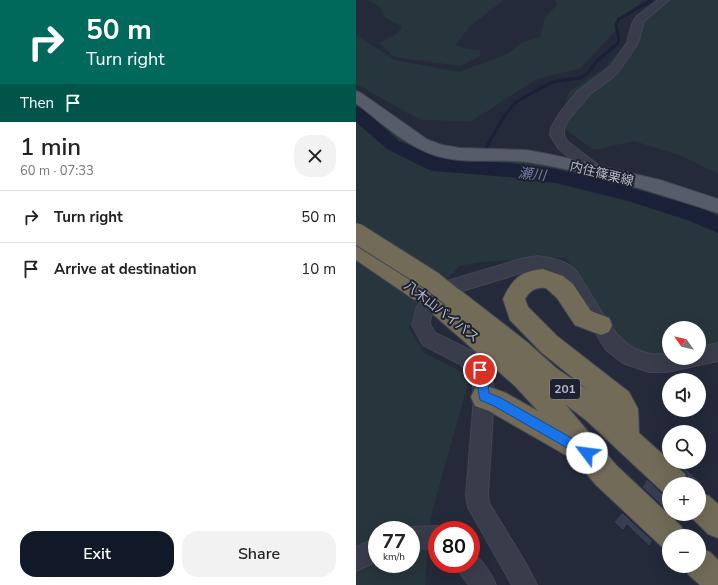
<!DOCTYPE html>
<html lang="en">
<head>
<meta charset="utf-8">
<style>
	:root { --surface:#fff; --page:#f2f2f2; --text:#222; --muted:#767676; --line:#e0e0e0; --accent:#111827 }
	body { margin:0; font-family:"Nunito Sans","Noto Sans JP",sans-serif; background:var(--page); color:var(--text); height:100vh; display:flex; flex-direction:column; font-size:15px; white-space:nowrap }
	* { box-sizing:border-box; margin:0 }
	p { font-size:13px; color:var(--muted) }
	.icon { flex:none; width:22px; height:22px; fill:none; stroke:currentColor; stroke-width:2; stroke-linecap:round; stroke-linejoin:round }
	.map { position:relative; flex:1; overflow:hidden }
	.panel { display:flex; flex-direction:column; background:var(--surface); width:356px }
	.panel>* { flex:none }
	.hud { background:#00695c; color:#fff; overflow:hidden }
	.needle { width:26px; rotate:304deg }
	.tools { position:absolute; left:306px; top:321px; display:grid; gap:8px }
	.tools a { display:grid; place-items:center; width:44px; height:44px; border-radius:50%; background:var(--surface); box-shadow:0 4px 16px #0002; font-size:20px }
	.speed { position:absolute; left:12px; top:521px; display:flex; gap:8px; font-size:20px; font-weight:700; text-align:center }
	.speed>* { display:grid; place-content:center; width:52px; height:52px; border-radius:50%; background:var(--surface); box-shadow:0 4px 16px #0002; line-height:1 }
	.speed small { font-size:10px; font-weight:400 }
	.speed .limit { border:6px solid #d22; background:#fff; color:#111 }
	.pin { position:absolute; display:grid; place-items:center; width:34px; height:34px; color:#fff; margin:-17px; border:2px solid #fff; border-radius:50%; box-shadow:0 1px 4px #0007 }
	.me { position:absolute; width:44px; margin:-22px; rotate:300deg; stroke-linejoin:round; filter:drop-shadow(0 0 3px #0008) }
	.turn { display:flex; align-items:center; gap:14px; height:84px; padding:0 20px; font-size:18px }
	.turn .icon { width:52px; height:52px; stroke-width:2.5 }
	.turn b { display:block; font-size:28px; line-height:34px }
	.then { display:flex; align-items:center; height:38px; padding:0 20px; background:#0003; gap:8px; font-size:15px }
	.round { display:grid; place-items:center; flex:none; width:42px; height:42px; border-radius:16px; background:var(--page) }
	.overview { display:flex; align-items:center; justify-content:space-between; height:68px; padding:0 20px }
	h1 { font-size:24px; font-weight:600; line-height:30px }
	.button { display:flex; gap:8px; margin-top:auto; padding:8px 20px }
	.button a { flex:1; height:46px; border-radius:16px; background:var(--accent); color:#fff; font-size:16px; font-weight:600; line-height:46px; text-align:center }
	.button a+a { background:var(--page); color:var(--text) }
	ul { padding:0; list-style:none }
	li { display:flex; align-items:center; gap:12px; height:52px; padding:0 20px; border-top:1px solid var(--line) }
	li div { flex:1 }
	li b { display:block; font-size:15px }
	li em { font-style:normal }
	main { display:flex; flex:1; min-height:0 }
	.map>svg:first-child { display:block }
</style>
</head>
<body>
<main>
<section class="panel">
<div class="hud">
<div class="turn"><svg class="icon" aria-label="right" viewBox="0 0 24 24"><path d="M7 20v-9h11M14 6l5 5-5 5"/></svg><div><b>50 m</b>Turn right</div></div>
<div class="then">Then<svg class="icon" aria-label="arrive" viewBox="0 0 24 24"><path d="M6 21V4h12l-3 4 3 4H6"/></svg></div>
</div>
<div class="overview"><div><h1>1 min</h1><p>60 m · 07:33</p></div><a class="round"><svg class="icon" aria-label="close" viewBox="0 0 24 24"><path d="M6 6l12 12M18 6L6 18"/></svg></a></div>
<ul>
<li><svg class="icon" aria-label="right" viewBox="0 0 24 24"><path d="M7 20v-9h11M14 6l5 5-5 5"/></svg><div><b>Turn right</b></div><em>50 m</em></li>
<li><svg class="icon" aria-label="arrive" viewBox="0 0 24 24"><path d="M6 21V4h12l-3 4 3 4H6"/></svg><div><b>Arrive at destination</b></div><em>10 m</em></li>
</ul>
<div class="button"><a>Exit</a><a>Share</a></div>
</section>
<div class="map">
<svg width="362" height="585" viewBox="0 0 362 585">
	<rect width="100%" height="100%" fill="#252a3b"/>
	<!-- green -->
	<path fill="#27363c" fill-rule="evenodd" d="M11,0H148L114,26L100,45L107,48L124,50V56L105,66L38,57L23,43L42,33L46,26L30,18L23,6Z
		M200,0H289L271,12L258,32L225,68L180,79L116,121L65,120L0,84V35L39,60L103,72L151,54L167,42L184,37L189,17L201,5Z
		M306,0H362V174L326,156L278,141L238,150L202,124L213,92L250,67Z
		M0,103L55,144L78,155L181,163L292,190L362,213V343L343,347V328H313V353L304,355L275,349L259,337L210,257L125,262L103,266L57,316L53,328L68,353L104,371L113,379L75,516L69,585H0ZM21,530H55V564H21Z"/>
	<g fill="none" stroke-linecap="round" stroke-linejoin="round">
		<!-- stream-far1 -->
		<path stroke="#192038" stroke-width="3" d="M132,144L149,115L160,102L192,84L201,81L224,78L232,73L242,60L261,44L263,40L260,25L263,19L296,0"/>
		<!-- stream -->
		<path stroke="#192038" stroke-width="3.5" d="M117,168L133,143"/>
		<!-- river -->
		<path fill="#192038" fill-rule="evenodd" d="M0,106L6,108L43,141L81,157L163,164L199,169L272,187L348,209L362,216V233L334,221L272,201L199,183L163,178L78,171L71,169L31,149L0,122Z"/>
	</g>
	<!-- building -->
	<path fill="#383e52" stroke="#202432" d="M317,462H322L347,484H334L330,473Z
		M291,479L308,495L313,496V513L286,487Z
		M266,512L297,541L293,546L271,525L267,531L258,522Z"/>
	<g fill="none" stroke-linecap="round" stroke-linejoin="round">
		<defs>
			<path id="minor" d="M302,0H313L288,21L282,43L263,71L255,79L234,94L212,120L208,128V135L211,141L241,164L247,172L245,176L240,177L235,176L202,148L194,135L195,128L203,114L222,91L255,66L271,43L276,24L280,17Z
				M182,256C194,258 210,260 219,270C223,274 226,280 229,285C251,319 265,360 313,354V358H343V347L362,343V361L311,372H293L267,363L250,350L207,279L196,272L182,270L165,273L93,295L75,316L74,324L79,333L118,352L131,364L137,381L138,397L132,495L133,503L169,562L181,585H156L112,507L110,495L118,397L116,375L104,364L67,345L56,325L61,307L81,284L165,259Z
				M81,526L89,530H81V548L55,549V530H47L55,527Z
				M21,538V561L0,571V547Z
				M115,554C126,558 136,575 140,585H113L103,572L99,564H115Z"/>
			<path id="major" d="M0,91L5,93L72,140L86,145L104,148L170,150L197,155L304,180L362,199V213C300,193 236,172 172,162C141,158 108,165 78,155C49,145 24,122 0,103Z"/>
			<path id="highway" d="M0,241L7,243L73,285L76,292L73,299L65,302L57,299L0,260Z
				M187,269L207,276L217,284L235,311L253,318L256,325L253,332L245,335L219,325L201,298L190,288C180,287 174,290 169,299L172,307L201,336L273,392L282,409L283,433L313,460V462H315L329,474L333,484H313V495L309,494L231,421L209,404L260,465L325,526L330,536H313V550L305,546L240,485L220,461L133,411L119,406L115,397L119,388L128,385L150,393L182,411L159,386L78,315L75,308L78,301L86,298L88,290L96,287L104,290L171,342L200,368L232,390L185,352L154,320L147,299C156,279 165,271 187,269Z
				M343,492L353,496L362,504V538L352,534L332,514H343Z
				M343,548L354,552L362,560V585H344L332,574L329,566H343Z"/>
		</defs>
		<!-- minor casing -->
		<use href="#minor" stroke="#424654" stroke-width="2"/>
		<!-- major casing -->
		<use href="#major" stroke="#424654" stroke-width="2"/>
		<!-- highway casing -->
		<use href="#highway" stroke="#414553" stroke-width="2"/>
		<!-- minor -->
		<use href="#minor" fill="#393d4b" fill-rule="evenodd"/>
		<!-- major -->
		<use href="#major" fill="#575c6b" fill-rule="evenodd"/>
		<!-- highway -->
		<use href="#highway" fill="#716b57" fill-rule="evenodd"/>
		<defs>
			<path id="highway-bridge" d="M0,233L76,281L96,297"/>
		</defs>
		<!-- highway-bridge casing -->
		<use href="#highway-bridge" stroke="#414553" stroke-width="22" stroke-linecap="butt"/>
		<!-- highway-bridge -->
		<use href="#highway-bridge" stroke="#716b57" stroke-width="20"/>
	</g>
	<!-- route -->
	<path fill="#1a73e8" stroke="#114b97" d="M124,365L128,366C132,375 132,384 133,393L145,398L235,449L236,453L235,457L231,459L227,457L138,406L124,400L119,370L121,366Z"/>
	<g text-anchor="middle" stroke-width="4" stroke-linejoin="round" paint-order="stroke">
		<!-- shield labels -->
		<rect fill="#1e2230" stroke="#888b9a" stroke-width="1" x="194" y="379" width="30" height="20" rx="3"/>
		<g font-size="12" font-weight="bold" fill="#b5b8c7">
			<text x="209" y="393">201</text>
		</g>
		<!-- street labels -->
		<g font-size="13" fill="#b5b8c7" stroke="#1e2230">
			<text transform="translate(246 173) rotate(14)" y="5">内住篠栗線</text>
			<text transform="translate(86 311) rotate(38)" y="5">八木山バイパス</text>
		</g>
		<!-- water labels -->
		<g font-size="14" font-style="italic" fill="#707ca3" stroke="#1e2230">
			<text transform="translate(176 174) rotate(6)" y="5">瀬川</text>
		</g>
	</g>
</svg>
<div class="tools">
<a><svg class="needle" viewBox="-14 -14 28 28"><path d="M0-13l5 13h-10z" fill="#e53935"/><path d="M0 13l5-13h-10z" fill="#767676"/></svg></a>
<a><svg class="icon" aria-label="sound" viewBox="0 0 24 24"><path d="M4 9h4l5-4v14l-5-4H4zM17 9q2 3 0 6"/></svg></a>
<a><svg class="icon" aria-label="search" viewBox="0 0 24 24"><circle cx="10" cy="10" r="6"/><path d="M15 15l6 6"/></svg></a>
<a>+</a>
<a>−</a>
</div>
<div class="speed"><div>77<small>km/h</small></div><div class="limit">80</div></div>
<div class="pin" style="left:124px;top:370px;background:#d93025"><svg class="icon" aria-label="arrive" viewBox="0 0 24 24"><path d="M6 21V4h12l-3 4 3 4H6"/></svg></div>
<svg class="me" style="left:231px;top:453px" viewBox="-20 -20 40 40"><circle r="19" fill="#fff"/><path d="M0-13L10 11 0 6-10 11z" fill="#1a73e8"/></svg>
</div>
</main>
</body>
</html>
